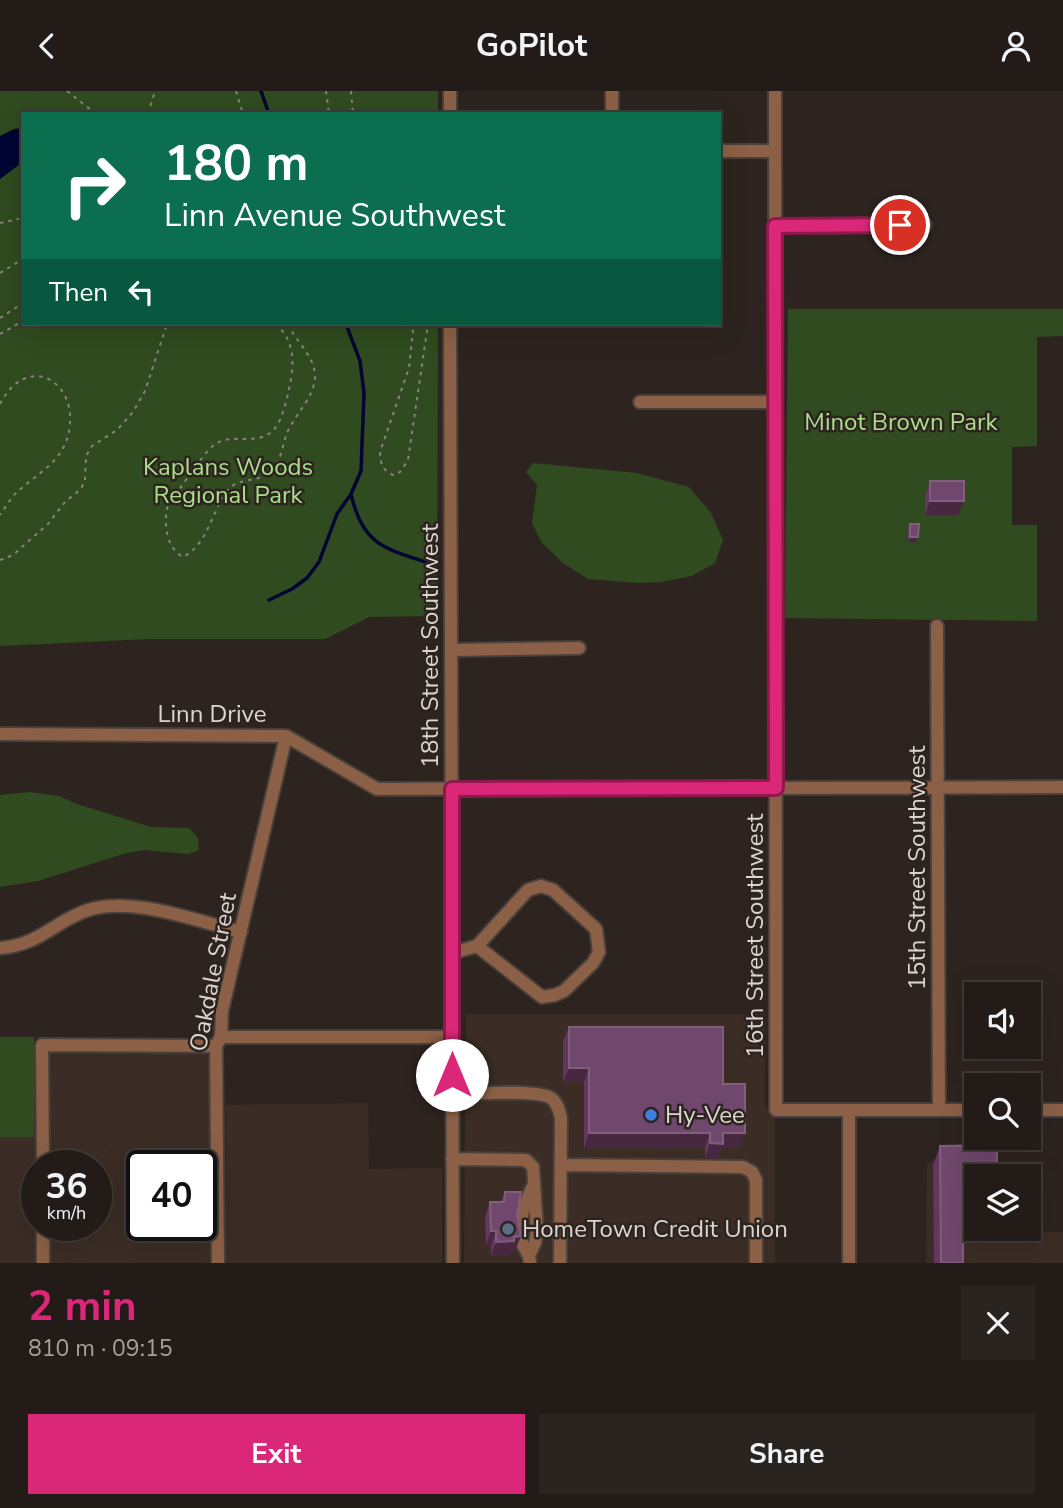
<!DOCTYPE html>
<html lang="en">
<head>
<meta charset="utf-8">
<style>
	:root { --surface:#221b17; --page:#2a2420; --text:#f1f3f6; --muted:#a2a1a1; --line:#3f3936; --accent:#db2777 }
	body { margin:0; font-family:"Nunito Sans",sans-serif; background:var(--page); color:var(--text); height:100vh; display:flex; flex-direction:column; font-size:26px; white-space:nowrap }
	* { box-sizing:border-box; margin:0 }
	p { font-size:23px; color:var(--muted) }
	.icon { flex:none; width:38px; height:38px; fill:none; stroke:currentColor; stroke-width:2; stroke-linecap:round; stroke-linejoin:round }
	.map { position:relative; height:1172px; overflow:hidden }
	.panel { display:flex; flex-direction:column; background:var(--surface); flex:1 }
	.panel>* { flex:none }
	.banner { position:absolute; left:21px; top:21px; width:700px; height:214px; border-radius:0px; box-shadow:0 7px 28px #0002,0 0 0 2px var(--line); background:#0b6e4f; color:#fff; overflow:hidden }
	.buttons { position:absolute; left:964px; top:891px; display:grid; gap:14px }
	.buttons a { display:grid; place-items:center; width:77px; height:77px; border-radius:0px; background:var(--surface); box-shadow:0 7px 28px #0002,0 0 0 2px var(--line); font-size:35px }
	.speed { position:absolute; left:21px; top:1059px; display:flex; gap:14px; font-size:35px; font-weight:700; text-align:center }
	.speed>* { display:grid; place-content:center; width:91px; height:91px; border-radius:50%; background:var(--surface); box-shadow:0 7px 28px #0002,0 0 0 2px var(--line); line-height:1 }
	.speed small { font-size:18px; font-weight:400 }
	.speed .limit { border:4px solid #111; border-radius:10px; background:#fff; color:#111 }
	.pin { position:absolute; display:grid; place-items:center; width:60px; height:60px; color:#fff; margin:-30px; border:4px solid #fff; border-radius:50%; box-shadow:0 2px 7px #0007 }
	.me { position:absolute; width:77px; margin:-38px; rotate:0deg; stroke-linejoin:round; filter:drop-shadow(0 0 5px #0008) }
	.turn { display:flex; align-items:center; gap:24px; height:147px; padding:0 28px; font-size:32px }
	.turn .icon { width:91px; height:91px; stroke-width:2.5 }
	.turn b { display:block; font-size:49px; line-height:60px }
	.then { display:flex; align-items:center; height:66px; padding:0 28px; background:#0003; gap:14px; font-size:26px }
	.round { display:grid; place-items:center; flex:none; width:74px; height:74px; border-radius:0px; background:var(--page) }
	.summary { display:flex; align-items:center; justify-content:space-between; height:119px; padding:0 28px }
	h1 { font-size:42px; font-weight:700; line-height:52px; color:var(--accent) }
	.cta { display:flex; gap:14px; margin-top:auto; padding:14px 28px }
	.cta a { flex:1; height:80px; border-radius:0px; background:var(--accent); color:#fff; font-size:28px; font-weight:700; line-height:80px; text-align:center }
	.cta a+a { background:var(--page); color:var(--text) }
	header { display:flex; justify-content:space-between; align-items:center; height:91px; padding:0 28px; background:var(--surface); font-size:32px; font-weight:700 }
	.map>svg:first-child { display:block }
</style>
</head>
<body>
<header><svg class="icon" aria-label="back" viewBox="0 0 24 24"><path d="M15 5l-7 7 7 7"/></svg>GoPilot<svg class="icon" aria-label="person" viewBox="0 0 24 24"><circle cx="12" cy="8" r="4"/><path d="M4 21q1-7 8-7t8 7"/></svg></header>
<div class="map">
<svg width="1063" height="1172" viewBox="0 0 1063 1172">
	<rect width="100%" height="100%" fill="#2e241f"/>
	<!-- built -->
	<path fill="#3b2d25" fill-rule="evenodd" d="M466,923H765V1012L769,1023L775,1027V1172H464Z
		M34,957L206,961L211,969L210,1172H0V1046H34ZM37,1074H96V1134H37ZM142,1074H201V1134H142Z
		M368,1012L369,1078L442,1077V1172H226V1014Z
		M927,1071H999L1000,1085H976V1138H1001L1002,1141H1063V1172H926Z"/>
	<!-- green -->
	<path fill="#304b1f" d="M0,0H438V23H23V233H438L437,525L369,526L325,548H149L0,555Z
		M788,218H1063V245L1037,246V355L1012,356V434H1037V530L785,527Z
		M533,372L637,382L689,396L711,422L723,449L715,472L692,485L661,491L638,492L588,488L563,472L542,452L532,432L537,394L526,381Z
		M30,701L59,705L77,713L151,736L189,737L198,747L199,759L188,763L144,759L123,763L38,790L0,796V704Z
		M0,946H34V1046H0Z"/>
	<!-- water -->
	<path fill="#000533" d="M23,37V71L0,88V45L14,38Z"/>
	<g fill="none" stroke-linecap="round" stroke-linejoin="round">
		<!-- stream -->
		<path stroke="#000533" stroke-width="3.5" d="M261,0L269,23
			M351,403C362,452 382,457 426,471
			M269,509L292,498L307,487L319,471L337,423L351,403L361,380L364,302L360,270L346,233"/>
		<defs>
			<path id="minor" d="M775,0L776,1019H976
				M450,23V0
				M612,23V0
				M719,60H775
				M775,135L925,134
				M450,233L453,1172
				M640,311H775
				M937,535L939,1019
				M451,559L579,557
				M0,643L286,645L377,698L1063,696
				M0,857C40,854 55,830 88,819C133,805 196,830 241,841
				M452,862L477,855L528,799L541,795L553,799L596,838L599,861L593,872L564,900L555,904L542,906L477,855
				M221,946H452
				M452,1003C472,1003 538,998 551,1007C558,1012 559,1020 561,1027L560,1172
				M849,1019V1172
				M1029,1019H1063
				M452,1068L526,1069L533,1076L537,1138L535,1152L530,1162
				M43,1074L42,954L216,955
				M561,1074L743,1076L752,1081L756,1089V1172
				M43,1134V1172
				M218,1172L216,955L221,946L222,920L286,645
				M530,1172C530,1162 525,1160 522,1152C516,1134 525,1112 532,1097"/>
		</defs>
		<!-- minor casing -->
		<use href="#minor" stroke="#4a403b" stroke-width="16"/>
		<!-- path -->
		<path stroke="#8a827e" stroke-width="2" stroke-dasharray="3.5 5" stroke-linecap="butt" d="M67,0L96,23
			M236,0L243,23
			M326,0L329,23
			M351,0L353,23
			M148,23L155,0
			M0,132L23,127
			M0,182L23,168
			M0,227L23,212
			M106,233H115
			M275,233C299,251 293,282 287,307C283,321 280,337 267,344C250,353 229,342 214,354C203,362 179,400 168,414C163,431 166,457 183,466C208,453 211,422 227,400C237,386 258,392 270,381C281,372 282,355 287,342C295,323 315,306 315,285C315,265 295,250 288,233
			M406,233L413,240L409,277L380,361C381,373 381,378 393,384L400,381L408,369L428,233
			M0,243L23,230
			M0,313C29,257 84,294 67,348C59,373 34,385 16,402C10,408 5,417 0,424
			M0,469L13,464L48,433L65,411L81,398L85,389L86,365L92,355L117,339L133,321L145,300L167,233"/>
		<!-- minor -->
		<use href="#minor" stroke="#8c6046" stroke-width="12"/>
	</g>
	<!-- wall -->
	<path fill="#633760" d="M930,390L964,410L958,424H925V405Z
		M910,433L918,446L917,451H908V438Z
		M569,936L723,993L745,1042L740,1057H721L718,1067H705V1057H584V991H563V950Z
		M940,1055L976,1106H963V1172H934L933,1074Z
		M505,1101L517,1124L515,1160H511L509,1165H491V1155L486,1154L485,1126L490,1111H501Z"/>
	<!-- shaded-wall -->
	<path fill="#482841" d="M930,410H964L958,424H925Z
		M910,446H918L917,451H908Z
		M569,977H589L584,991H563Z
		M589,1042H710L705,1057H584Z
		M723,1042H745L740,1057H721L718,1067H705L710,1052Z
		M963,1087H976V1106H956Z
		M491,1140H496L491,1155L486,1154Z
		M521,1145L515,1160H511L509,1165H491L496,1151Z"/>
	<!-- building -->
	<path fill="#70486d" stroke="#815e7c" stroke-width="2" d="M930,390H964V410H930Z
		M910,433H919L918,446H910Z
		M569,936H723V993H745V1042H723V1053L710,1052V1042H589V977H569Z
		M997,1054V1085H976V1087H963V1172H941L940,1055Z
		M505,1101H521L517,1124L521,1145L514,1146V1150L496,1151V1140H491L490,1111H504Z"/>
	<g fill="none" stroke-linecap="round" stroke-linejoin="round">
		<defs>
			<path id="route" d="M452,984V698L776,697L775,135L900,134"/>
		</defs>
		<!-- route casing -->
		<use href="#route" stroke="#8e194d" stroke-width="18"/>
		<!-- route -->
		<use href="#route" stroke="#db2777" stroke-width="12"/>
	</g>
	<!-- markers -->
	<circle fill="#3f7fe0" stroke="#2e241f" stroke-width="2.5" cx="651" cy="1024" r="7"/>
	<circle fill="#5c6f8a" stroke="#2e241f" stroke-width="2.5" cx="508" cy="1138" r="7"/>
	<g text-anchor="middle" stroke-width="5" stroke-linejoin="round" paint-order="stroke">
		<!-- park labels -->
		<g font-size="24" fill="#aadf8c" stroke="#2e241f">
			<text x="901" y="339">Minot Brown Park</text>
			<text x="228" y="384">Kaplans Woods<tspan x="228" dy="28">Regional Park</tspan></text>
		</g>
		<!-- street labels -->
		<g font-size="24" fill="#dbd5d1" stroke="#2e241f">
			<text transform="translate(430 555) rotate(-90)" y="8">18th Street Southwest</text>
			<text x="212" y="631">Linn Drive</text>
			<text transform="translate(917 777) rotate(-90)" y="8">15th Street Southwest</text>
			<text transform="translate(755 845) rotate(-90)" y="8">16th Street Southwest</text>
			<text transform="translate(213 881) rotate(-79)" y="8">Oakdale Street</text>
		</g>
		<!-- poi labels -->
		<g font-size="24" fill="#dbd5d1" stroke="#2e241f" text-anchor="start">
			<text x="665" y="1032">Hy-Vee</text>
			<text x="522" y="1146">HomeTown Credit Union</text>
		</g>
	</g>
</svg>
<div class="buttons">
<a><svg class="icon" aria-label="sound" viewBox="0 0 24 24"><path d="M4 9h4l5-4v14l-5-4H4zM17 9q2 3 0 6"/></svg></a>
<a><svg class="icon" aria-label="search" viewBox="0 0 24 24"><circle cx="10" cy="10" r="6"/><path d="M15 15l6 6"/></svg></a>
<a><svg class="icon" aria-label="layers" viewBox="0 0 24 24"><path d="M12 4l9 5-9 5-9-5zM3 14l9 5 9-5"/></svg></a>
</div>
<div class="speed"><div>36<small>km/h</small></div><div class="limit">40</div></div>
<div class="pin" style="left:900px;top:134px;background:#d93025"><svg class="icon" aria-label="arrive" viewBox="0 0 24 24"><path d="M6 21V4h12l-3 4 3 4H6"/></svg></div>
<svg class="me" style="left:452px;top:984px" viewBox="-20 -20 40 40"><circle r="19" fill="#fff"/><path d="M0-13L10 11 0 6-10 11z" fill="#db2777"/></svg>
<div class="banner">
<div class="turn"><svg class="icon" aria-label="right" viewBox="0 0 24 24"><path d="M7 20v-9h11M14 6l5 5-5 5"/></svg><div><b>180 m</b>Linn Avenue Southwest</div></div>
<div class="then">Then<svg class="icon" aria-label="left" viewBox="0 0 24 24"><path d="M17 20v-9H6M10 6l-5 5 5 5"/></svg></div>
</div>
</div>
<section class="panel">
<div class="summary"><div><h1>2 min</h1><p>810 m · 09:15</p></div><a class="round"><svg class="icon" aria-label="close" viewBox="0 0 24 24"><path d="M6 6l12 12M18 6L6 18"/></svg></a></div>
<div class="cta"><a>Exit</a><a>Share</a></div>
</section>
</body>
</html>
